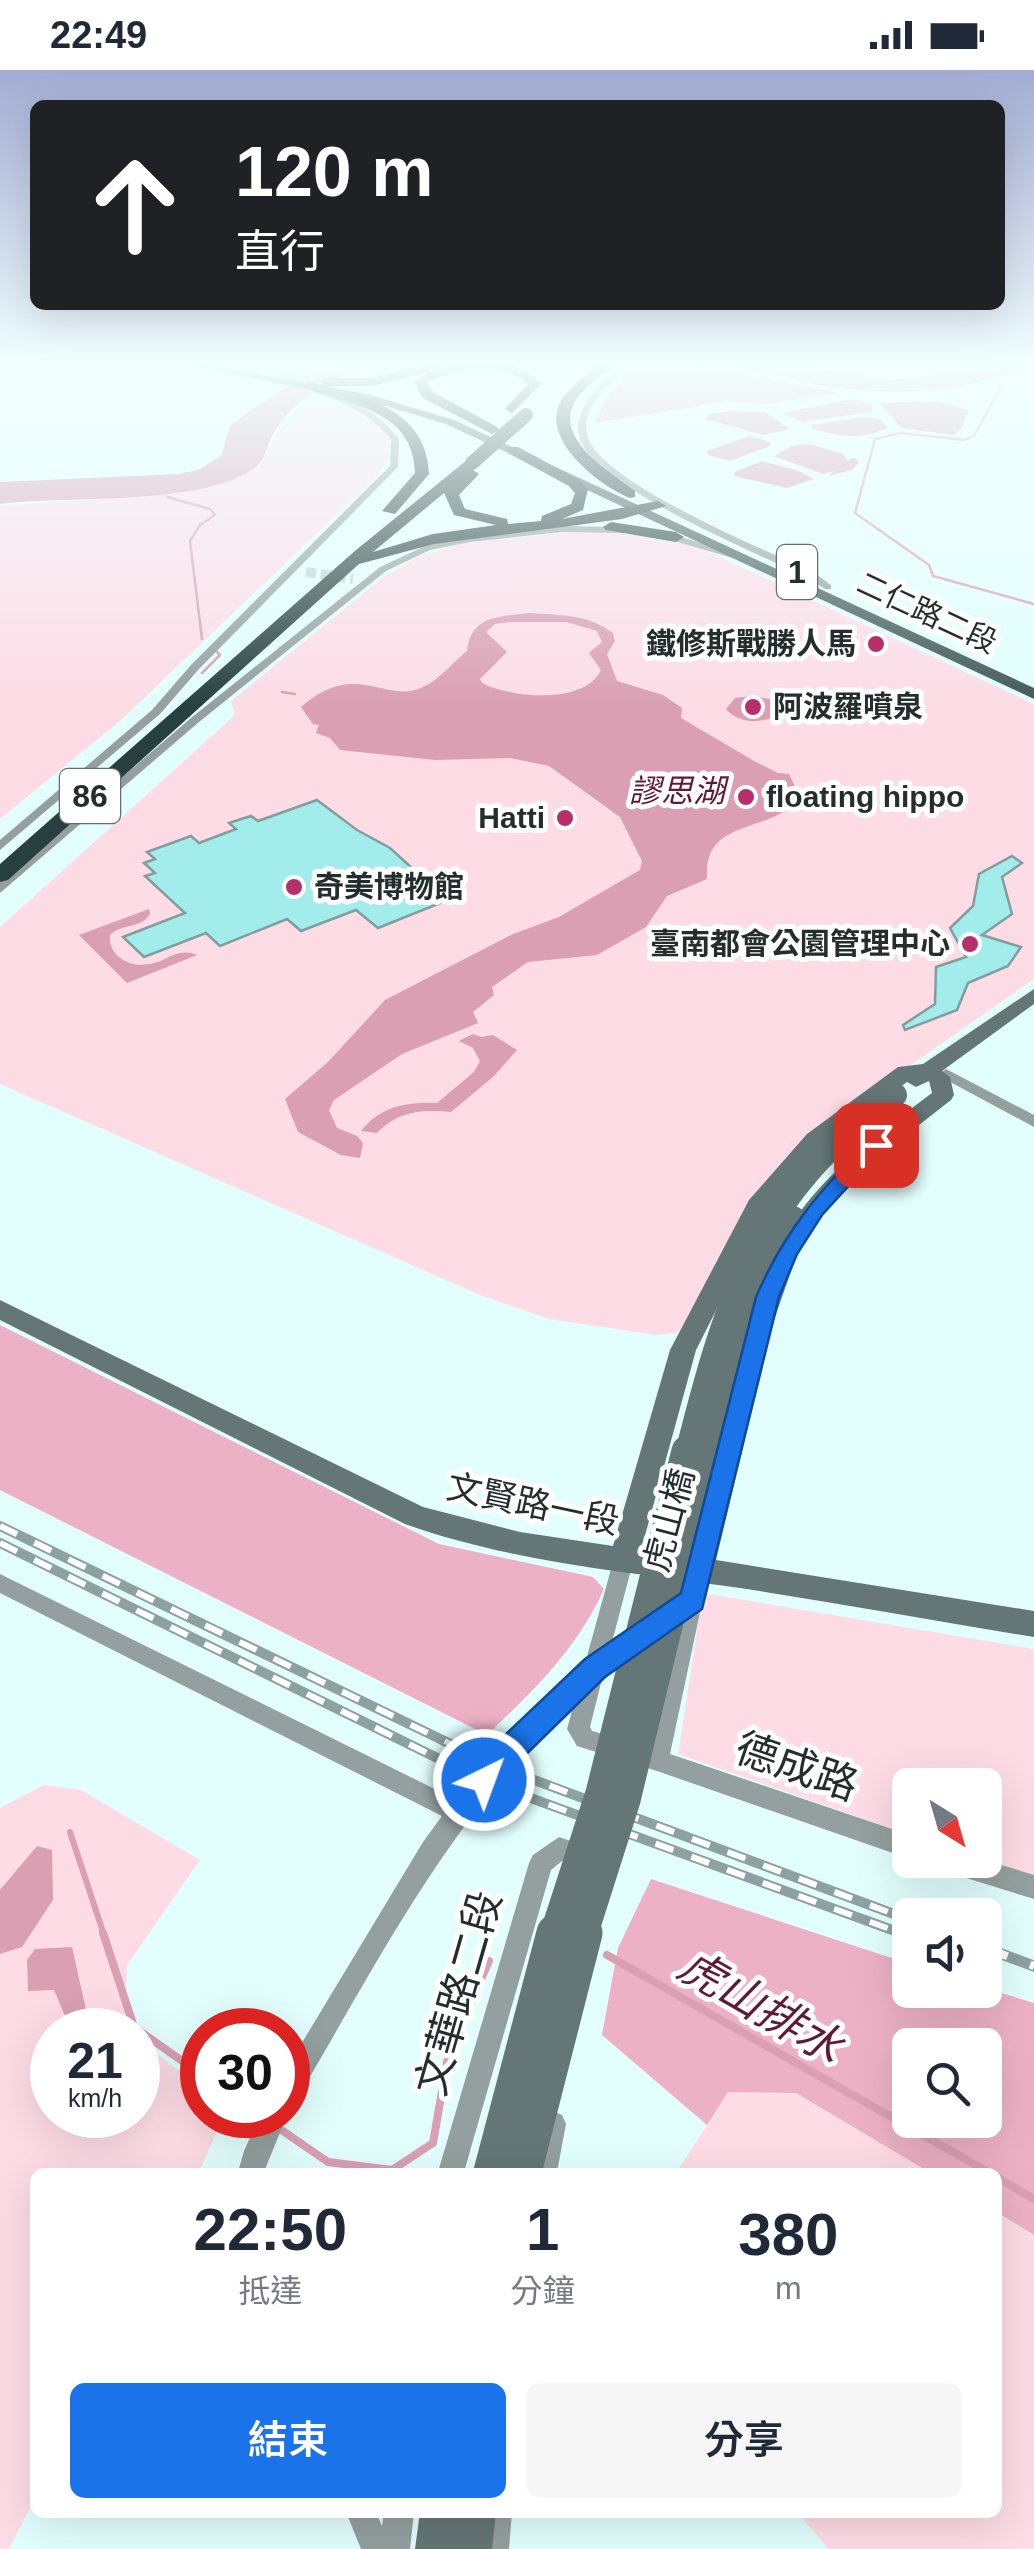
<!DOCTYPE html>
<html lang="zh-TW">
<head>
<meta charset="utf-8">
<style>
	:root { --surface:#fff; --page:#f6f6f7; --text:#1f2937; --muted:#747a83; --accent:#1a73e8 }
	body { margin:0; font-family:Arial,"Noto Sans TC",sans-serif; background:var(--page); color:var(--text); height:100vh; display:flex; flex-direction:column; font-size:38px; white-space:nowrap }
	* { box-sizing:border-box; margin:0 }
	p { font-size:32px; color:var(--muted) }
	.icon { flex:none; width:55px; height:55px; fill:none; stroke:currentColor; stroke-width:2; stroke-linecap:round; stroke-linejoin:round }
	.map { position:relative; flex:1; overflow:hidden }
	.panel { position:absolute; left:30px; top:2098px; width:972px; height:350px; display:flex; flex-direction:column; background:var(--surface); border-radius:15px; box-shadow:0 10px 40px #0002 }
	.panel>* { flex:none }
	.top-card { position:absolute; left:30px; top:30px; width:975px; height:210px; border-radius:15px; box-shadow:0 10px 40px #0002; background:#202124; color:#fff; overflow:hidden }
	.needle { width:65px; rotate:143deg }
	.controls { position:absolute; left:892px; top:1698px; display:grid; gap:20px }
	.controls a { display:grid; place-items:center; width:110px; height:110px; border-radius:15px; background:var(--surface); box-shadow:0 10px 40px #0002; font-size:50px }
	.speed { position:absolute; left:30px; top:1938px; display:flex; gap:20px; font-size:50px; font-weight:700; text-align:center }
	.speed>* { display:grid; place-content:center; width:130px; height:130px; border-radius:50%; background:var(--surface); box-shadow:0 10px 40px #0002; line-height:1 }
	.speed small { font-size:25px; font-weight:400 }
	.speed .limit { border:15px solid #d22; background:#fff; color:#111 }
	.pin { position:absolute; display:grid; place-items:center; width:85px; height:85px; color:#fff; margin:-42px; border-radius:20px; box-shadow:0 5px 15px #0006 }
	.me { position:absolute; width:110px; margin:-55px; rotate:42deg; stroke-linejoin:round; filter:drop-shadow(0 0 8px #0008) }
	.turn { display:flex; align-items:center; gap:35px; height:210px; padding:0 40px; font-size:45px }
	.turn .icon { width:130px; height:130px; stroke-width:2.5 }
	.turn b { display:block; font-size:70px; line-height:85px }
	.eta { display:flex; justify-content:space-evenly; align-items:center; height:170px; text-align:center }
	.eta b { font-size:60px; font-weight:600; line-height:70px }
	.cta { display:flex; gap:20px; margin-top:auto; padding:20px 40px }
	.cta a { flex:1; height:115px; border-radius:15px; background:var(--accent); color:#fff; font-size:40px; font-weight:600; line-height:115px; text-align:center }
	.cta a+a { background:var(--page); color:var(--text) }
	.status { display:flex; justify-content:space-between; align-items:center; height:70px; padding:0 50px; background:var(--surface); direction:ltr }
	.status svg { height:28px; fill:currentColor }
	.map>svg:first-child { display:block }
</style>
</head>
<body>
<div class="status"><b>22:49</b><svg viewBox="0 0 49 12"><path d="M0 12V9h3v3zM5 12V6h3v6zM10 12V3h3v9zM15 12V0h3v12zM26 1h20v11H26zM47 4h2v5h-2z"/></svg></div>
<div class="map">
<svg width="1034" height="2479" viewBox="0 0 1034 2479">
	<rect width="100%" height="100%" fill="#e2fffe"/>
	<!-- green -->
	<path fill="#fddce6" d="M350,336L373,348L390,367L389,386L378,405L120,651L0,749V436L176,424L216,415L259,397L278,362L304,337Z
		M572,462H634L692,474L1034,634V909L817,1061L759,1120L715,1193L693,1251L676,1263L656,1265L549,1249L480,1225L0,1014V857L235,645L231,631L382,508L419,486L464,473Z
		M703,1523L1034,1579V1806L985,1790V1715H910V1765L678,1684Z
		M44,1715L81,1720L200,1790L127,1895L125,1960H52V2045H138V1970L202,2018V2045H224L199,2102H35V2428L9,2479H0V1738Z
		M728,2022L796,2023L929,2102H677Z
		M998,2143L1034,2165V2479H829L798,2443L998,2442Z"/>
	<!-- forest -->
	<path fill="#edb1c5" fill-rule="evenodd" d="M639,290H671L839,323L764,334L727,331L594,353L607,328Z
		M0,1255L439,1474L593,1507L604,1519C577,1579 534,1620 487,1665L0,1420Z
		M651,1809L910,1894V1920L985,1918L1034,1933V2165L998,2143V2102H929L796,2023L728,2022L707,2055L602,1965L618,1878ZM910,1975H985V2050H910Z"/>
	<!-- water -->
	<path fill="#da9fb3" fill-rule="evenodd" d="M353,290H385C342,306 297,322 273,364C266,375 267,388 256,397C203,437 67,425 0,434V412L179,404L198,400L221,386L230,356L251,340L287,317Z
		M707,290H771L887,310L925,306L981,290H1034V294C918,341 824,320 707,290Z
		M853,329L872,335V342L802,352L782,343Z
		M936,331L969,340L961,359L954,365L901,358L880,333Z
		M731,341L765,342L790,359L764,365L705,349L710,344Z
		M862,347L880,349L888,358C861,370 839,367 811,358L812,355Z
		M749,366L770,372V376L730,391L708,385L707,381Z
		M810,374L843,384L847,390L855,388L859,392L852,400L828,406L834,401L823,404L774,386L792,376Z
		M762,391L799,401L814,409L787,418L734,406L735,402Z
		M529,543C559,545 588,544 613,563L615,571L607,584L617,611L663,625L682,638L681,648L754,691L778,703L789,704L800,727C773,765 702,746 707,809L667,826L646,857L597,885L528,892L492,917L494,925L473,942L478,953L402,984L334,1030L329,1040L337,1058L357,1066L363,1073L360,1088L341,1085L298,1062L285,1029L328,992L385,930L513,864L559,847L640,800L642,791L620,747L549,696L510,688L435,690L340,680L330,668L316,663L319,655L313,654L301,637C358,587 387,637 425,616C440,609 454,591 467,581C471,545 499,547 529,543ZM510,552H566L597,561L602,572L589,583L601,600C585,635 511,628 482,613L480,609L507,582L486,562L495,554Z
		M752,626L769,629L780,636L778,645C761,654 739,654 726,639L735,628Z
		M149,839L150,844C141,859 122,853 110,865C108,887 131,898 150,894C169,891 176,877 197,885L127,913L79,865Z
		M473,964L481,967L493,965L517,980L493,1007L451,1042C422,1039 398,1041 377,1063L361,1061C381,1036 407,1032 437,1033L474,1002L480,991L473,978L459,971Z
		M37,1776L52,1780L53,1830L22,1877L0,1884V1820Z
		M72,1877L88,1949L71,1960L54,1920L28,1921L27,1890L35,1879Z"/>
	<g fill="none" stroke-linecap="round" stroke-linejoin="round">
		<!-- stream-far2 -->
		<path stroke="#da9fb3" stroke-width="2.5" d="M1002,315L974,366L964,370L901,363L875,369L855,443L929,495L933,506L1034,534
			M167,427L210,439L215,445L200,455L190,471L202,569
			M202,603L220,585L217,582
			M282,622L295,624"/>
		<!-- stream-far1 -->
		<path stroke="#da9fb3" stroke-width="6" d="M70,1762L104,1865"/>
		<!-- stream -->
		<path stroke="#da9fb3" stroke-width="8" d="M103,1863L134,1957L202,2005
			M607,1885L988,2102
			M277,2057L328,2092L392,2100L433,2073L449,1981L489,1891
			M998,2108L1034,2129"/>
	</g>
	<!-- building -->
	<path fill="#a2edeb" stroke="#829d9c" stroke-width="2.5" d="M317,730L357,760L390,778L412,798L409,799L448,830L378,858L356,840L301,861L287,849L220,876L206,863L144,887L123,867L185,843L145,806L155,803L144,793L155,789L147,782L191,766L199,773L236,759L229,753L251,746L258,751Z
		M1012,786L1022,793L1002,807L1012,844L982,865L1021,877L1008,896L968,913L957,940L905,960L903,955L935,934L936,897L966,887L950,858L973,836L979,804Z"/>
	<g fill="none" stroke-linecap="round" stroke-linejoin="round">
		<!-- street-tunnel -->
		<path stroke="#bcd5d4" stroke-width="10" stroke-dasharray="10 5" stroke-linecap="butt" d="M306,502L353,509"/>
		<!-- street -->
		<path fill="#94a09f" fill-rule="evenodd" d="M444,290H458L418,300L414,298Z
			M627,290H635C616,308 580,334 587,365C598,412 768,481 813,502L831,515V519H825L806,507C758,483 592,417 579,366C572,336 607,306 627,290Z
			M280,303L349,309L353,311L349,313L277,307Z
			M275,309C322,319 369,329 399,369L398,397L199,599L160,644L0,780V770L152,640L191,595L390,396L391,369C362,332 316,323 272,313Z
			M562,456L624,457L629,460L624,463L562,462L470,472L430,480L386,501L199,652L0,823V812L191,648L380,497L427,475L470,466Z
			M660,461L739,484L741,486L736,489L657,466L655,464Z
			M946,999L1034,1045V1057L941,1007L939,1004Z
			M623,1483L630,1486L633,1492L611,1576L639,1559L646,1561L650,1568L646,1575L602,1609L590,1657L592,1661L649,1677L689,1500L692,1494L699,1491L706,1494L709,1500L670,1684L910,1765V1789L657,1701L577,1676L567,1659L574,1633C452,1744 380,1888 297,2029L288,2033V1996L423,1772L442,1746L0,1523V1504L455,1729L518,1657L584,1597L613,1492L616,1486Z
			M559,1767L594,1779L598,1787L594,1795L586,1799L562,1791L551,1800L464,2102H438L529,1793L533,1785Z
			M935,1790H985L1034,1805V1829L947,1802L939,1798Z
			M553,2041L562,2045L566,2054L557,2102H531L544,2045Z
			M260,2045H287L264,2102H238L244,2081Z
			M346,2442H376L382,2456L384,2442H414L410,2479H361Z
			M482,2442H512L509,2479H479Z"/>
		<!-- secondary -->
		<path fill="#647675" fill-rule="evenodd" d="M1034,919V934L942,1001L950,1007L954,1025L951,1030L864,1098L822,1146L797,1184L773,1253L716,1490L1034,1541V1567C934,1551 834,1532 733,1517C622,1501 512,1492 405,1454L0,1250V1230L423,1437L520,1462L613,1476L670,1280L749,1130L807,1064L898,997L923,994ZM929,1011L932,1023C887,1057 842,1089 806,1134C740,1217 715,1381 688,1486L641,1480L696,1280L767,1140L823,1074L907,1012L916,1017Z
			M420,2442H496L492,2479H415Z"/>
		<!-- primary -->
		<path fill="#435858" fill-rule="evenodd" d="M164,290H186L371,325L454,350L1034,618V629L446,354L369,331Z"/>
		<!-- highway -->
		<path fill="#273f3f" fill-rule="evenodd" d="M603,290H616C606,303 591,311 581,323C545,364 607,400 635,421V427L630,428C601,417 543,372 559,335C568,315 589,305 603,290Z
			M438,292L444,297C477,290 517,287 541,314L512,343L505,339L528,314C504,291 454,297 427,313L433,322L497,357L499,360L492,364L423,328L414,312L428,302L371,316H326L320,312L326,308H371Z
			M309,311C362,326 427,338 429,404L395,444L382,441L415,403C414,341 353,335 304,318L303,315Z
			M508,377H518L579,410L588,419L583,440L562,449L658,431L666,436L622,449L434,474L359,494L8,810L0,812V794L356,480L467,390H477L479,393L473,400L479,404L459,425L465,439L507,449L508,454L541,451L542,446L571,434L575,423L569,416L508,383ZM444,423L454,445L496,455L433,464L373,482Z
			M611,452L676,462L684,467L676,472L606,460L603,457Z"/>
		<defs>
			<path id="rail-far1" d="M0,1456L494,1695L910,1850
				M0,1473L484,1711L906,1865"/>
			<path id="rail" d="M899,1863L910,1867
				M985,1878L1034,1896"/>
		</defs>
		<!-- rail-far1 casing -->
		<use href="#rail-far1" stroke="#8ca1a0" stroke-width="10"/>
		<!-- rail casing -->
		<use href="#rail" stroke="#8ca1a0" stroke-width="11"/>
		<!-- rail-far1 -->
		<use href="#rail-far1" stroke="#fff" stroke-width="6" stroke-dasharray="19" stroke-linecap="butt"/>
		<!-- rail -->
		<use href="#rail" stroke="#fff" stroke-width="8" stroke-dasharray="24" stroke-linecap="butt"/>
		<!-- secondary-bridge-far2 -->
		<path stroke="#647675" stroke-width="24" d="M687,1383C726,1228 758,1122 895,1025
			M708,1383L739,1262L757,1212L793,1148"/>
		<!-- secondary-bridge-far1 -->
		<path stroke="#647675" stroke-width="31" d="M555,1865L601,1723L687,1381
			M582,1865L625,1730L709,1381"/>
		<!-- secondary-bridge -->
		<path stroke="#647675" stroke-width="39" d="M493,2102L556,1863
			M522,2102L583,1863"/>
		<!-- highway-bridge -->
		<path stroke="#273f3f" stroke-width="14" d="M472,393L526,345"/>
	</g>
	<!-- sky -->
	<linearGradient id="sky" x2="0" y2="1"><stop stop-color="#a2acd3"/><stop offset="0.46" stop-color="#f2ffff"/><stop offset="1" stop-color="#f2ffff" stop-opacity="0"/></linearGradient>
	<rect width="1034" height="637" fill="url(#sky)"/>
	<!-- route -->
	<path fill="#1a73e8" stroke="#114b97" stroke-width="2.5" d="M876,1068L886,1075L822,1145L797,1184L779,1227L702,1539L605,1607L505,1705L494,1720L484,1725L473,1720L469,1710L484,1685L585,1589L681,1523L756,1227C785,1160 819,1122 869,1070Z"/>
	<!-- markers -->
	<g fill="#b72e6d" stroke="#fff" stroke-width="4">
		<circle cx="876" cy="574" r="10"/>
		<circle cx="753" cy="637" r="10"/>
		<circle cx="746" cy="727" r="10"/>
		<circle cx="565" cy="748" r="10"/>
		<circle cx="294" cy="817" r="10"/>
		<circle cx="970" cy="874" r="10"/>
	</g>
	<g text-anchor="middle" stroke-width="10" stroke-linejoin="round" paint-order="stroke">
		<!-- far-street labels -->
		<g font-size="30" fill="#232e2d" stroke="#fff">
			<text transform="translate(927 543) rotate(25)" y="10">二仁路二段</text>
		</g>
		<!-- far-poi labels -->
		<g font-size="30" font-weight="bold" fill="#232e2d" stroke="#fff" text-anchor="end">
			<text x="856" y="584">鐵修斯戰勝人馬</text>
			<text x="773" y="647" text-anchor="start">阿波羅噴泉</text>
			<text x="766" y="737" text-anchor="start">floating hippo</text>
			<text x="545" y="758">Hatti</text>
			<text x="314" y="827" text-anchor="start">奇美博物館</text>
			<text x="950" y="884">臺南都會公園管理中心</text>
		</g>
		<!-- shield labels -->
		<g fill="#fff" stroke="#656d6c" stroke-width="2.5">
			<rect x="777" y="475" width="40" height="54" rx="8"/>
			<rect x="60" y="699" width="60" height="54" rx="8"/>
		</g>
		<g font-size="32" font-weight="bold" fill="#232e2d">
			<text x="797" y="513">1</text>
			<text x="90" y="737">86</text>
		</g>
		<!-- far-water labels -->
		<g font-size="32" font-style="italic" fill="#5f1a38" stroke="#fff">
			<text x="677" y="732">謬思湖</text>
		</g>
		<!-- street labels -->
		<g font-size="35" fill="#232e2d" stroke="#fff">
			<text transform="translate(533 1434) rotate(12)" y="12">文賢路一段</text>
			<text transform="translate(669 1450) rotate(-75)" y="12">虎山橋</text>
		</g>
		<!-- near-street labels -->
		<g font-size="42" fill="#232e2d" stroke="#fff">
			<text transform="translate(797 1696) rotate(19)" y="15">德成路</text>
			<text transform="translate(458 1923) rotate(-74)" y="15">文華路二段</text>
		</g>
		<!-- near-water labels -->
		<g font-size="45" font-style="italic" fill="#5f1a38" stroke="#fff">
			<text transform="translate(761 1936) rotate(30)" y="16">虎山排水</text>
		</g>
	</g>
</svg>
<div class="controls">
<a><svg class="needle" viewBox="-14 -14 28 28"><path d="M0-13l5 13h-10z" fill="#e53935"/><path d="M0 13l5-13h-10z" fill="#747a83"/></svg></a>
<a><svg class="icon" aria-label="sound" viewBox="0 0 24 24"><path d="M4 9h4l5-4v14l-5-4H4zM17 9q2 3 0 6"/></svg></a>
<a><svg class="icon" aria-label="search" viewBox="0 0 24 24"><circle cx="10" cy="10" r="6"/><path d="M15 15l6 6"/></svg></a>
</div>
<div class="speed"><div>21<small>km/h</small></div><div class="limit">30</div></div>
<div class="pin" style="left:876px;top:1075px;background:#d93025"><svg class="icon" aria-label="arrive" viewBox="0 0 24 24"><path d="M6 21V4h12l-3 4 3 4H6"/></svg></div>
<svg class="me" style="left:484px;top:1710px" viewBox="-20 -20 40 40"><circle r="17" fill="#1a73e8" stroke="#fff" stroke-width="3"/><path d="M0-11L8 9 0 5-8 9z" fill="#fff"/></svg>
<div class="top-card">
<div class="turn"><svg class="icon" aria-label="ahead" viewBox="0 0 24 24"><path d="M12 20V5M6 11l6-6 6 6"/></svg><div><b>120 m</b>直行</div></div>
</div>
<section class="panel">
<div class="eta">
<div><b>22:50</b><p>抵達</p></div>
<div><b>1</b><p>分鐘</p></div>
<div><b>380</b><p>m</p></div>
</div>
<div class="cta"><a>結束</a><a>分享</a></div>
</section>
</div>
</body>
</html>
